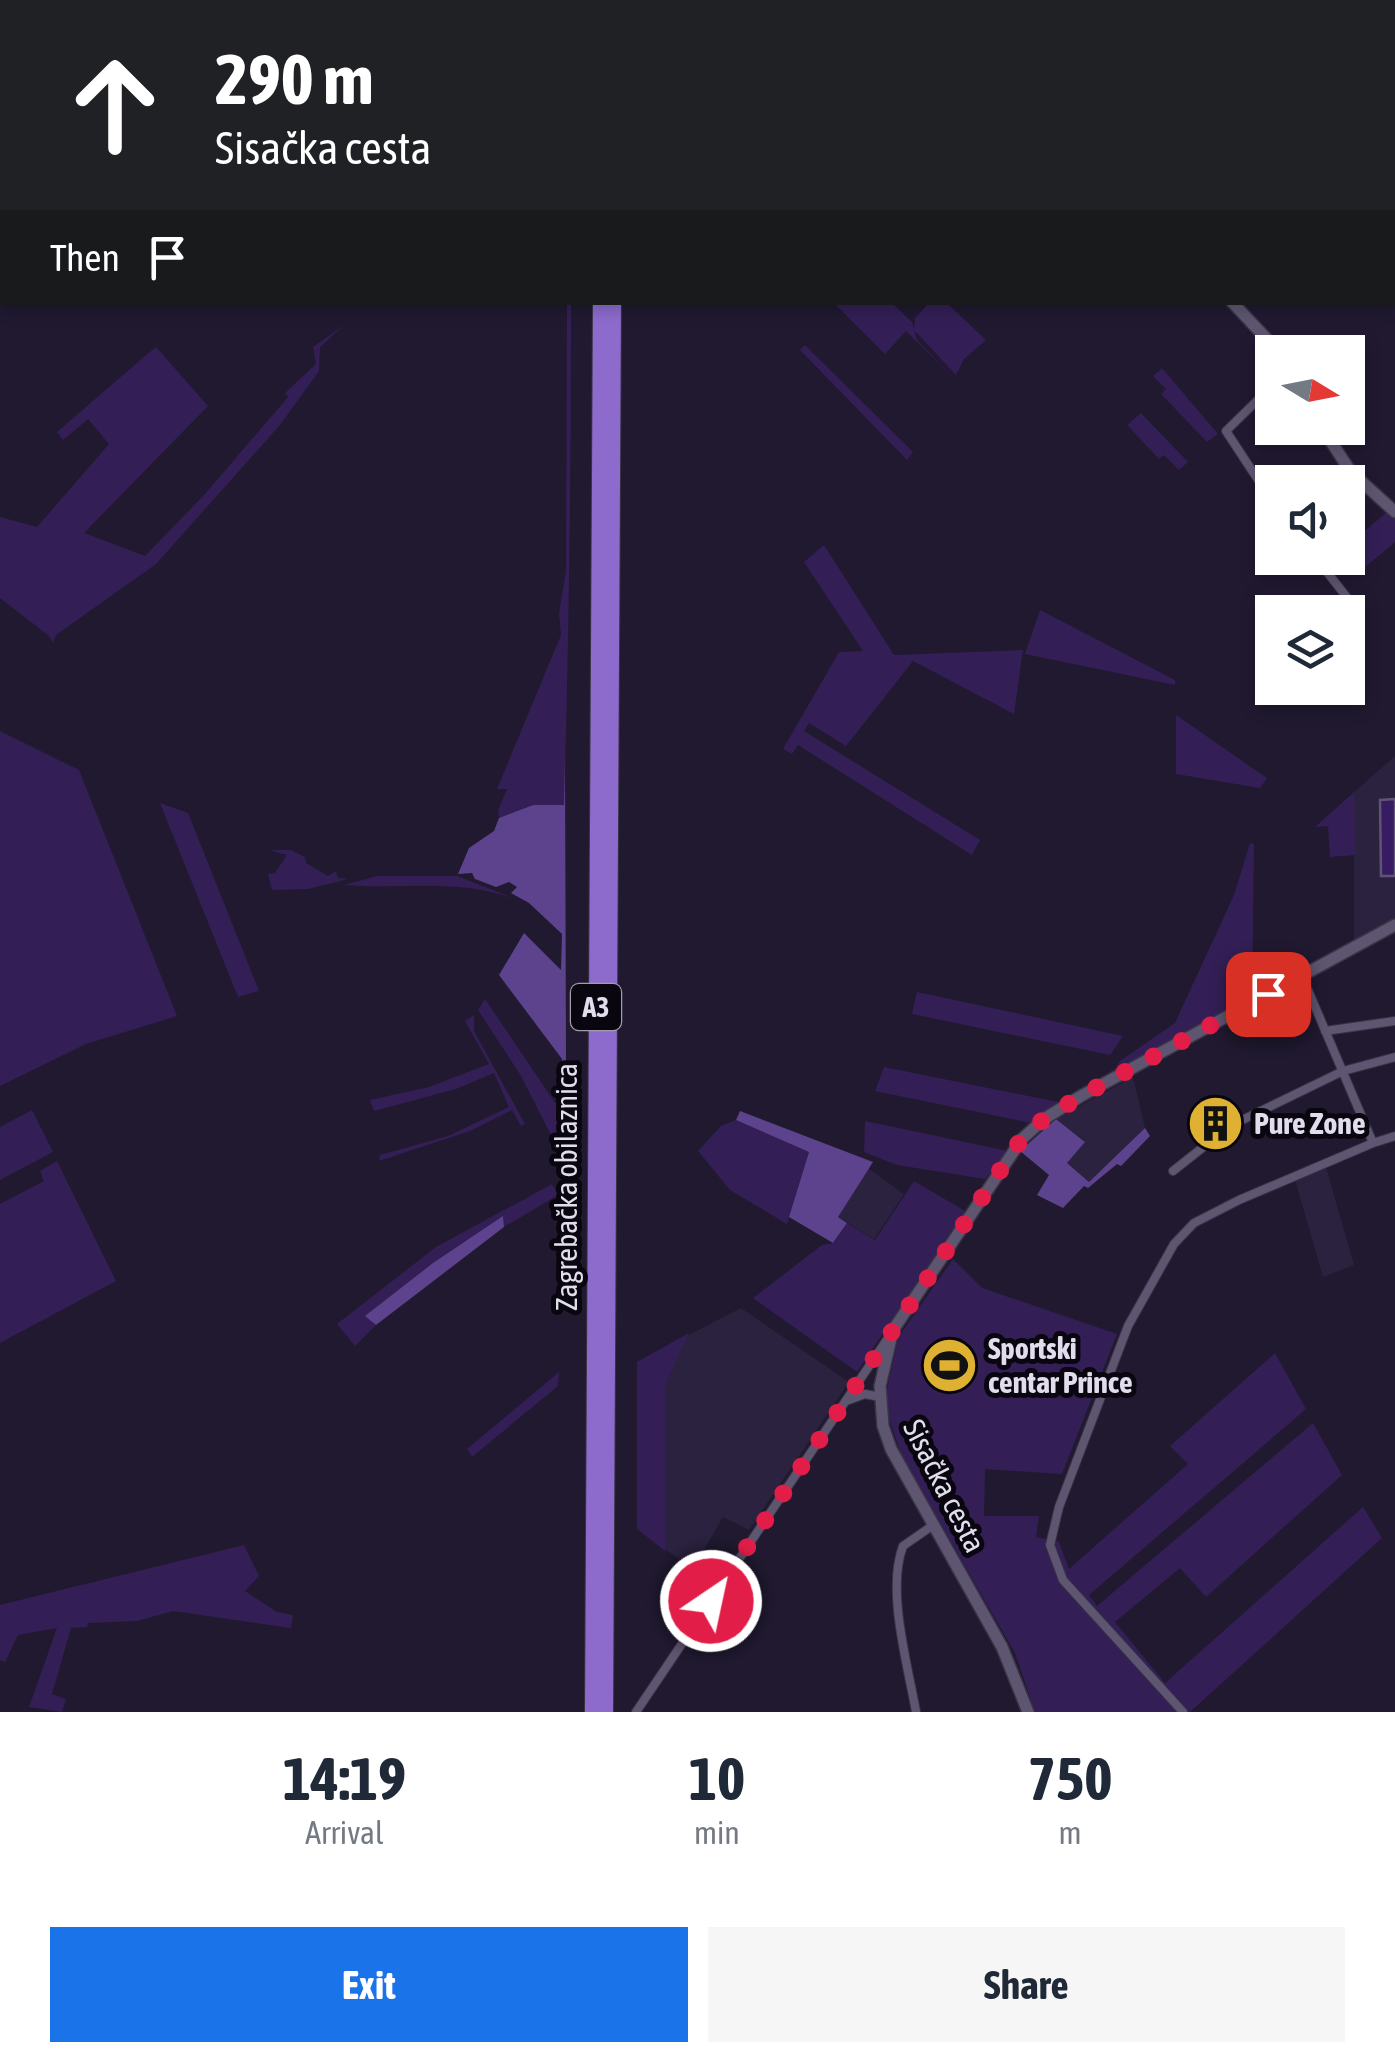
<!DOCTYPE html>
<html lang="en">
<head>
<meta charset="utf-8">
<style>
	:root { --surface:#fff; --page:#f6f6f7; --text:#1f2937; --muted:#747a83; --accent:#1a73e8 }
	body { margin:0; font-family:"Asap Condensed",sans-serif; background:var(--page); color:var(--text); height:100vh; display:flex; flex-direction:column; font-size:38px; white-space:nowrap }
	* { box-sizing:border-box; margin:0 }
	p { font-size:32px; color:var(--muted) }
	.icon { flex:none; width:55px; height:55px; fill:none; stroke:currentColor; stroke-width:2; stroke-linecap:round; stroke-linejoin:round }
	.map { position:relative; height:1712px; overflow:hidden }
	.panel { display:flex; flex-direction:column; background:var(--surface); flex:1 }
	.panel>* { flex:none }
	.top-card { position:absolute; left:0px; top:0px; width:1395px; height:305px; box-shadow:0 5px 15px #0003; background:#202124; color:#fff; overflow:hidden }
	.needle { width:65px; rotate:100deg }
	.fabs { position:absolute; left:1255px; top:335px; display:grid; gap:20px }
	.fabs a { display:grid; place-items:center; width:110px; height:110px; border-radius:0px; background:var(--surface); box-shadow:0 5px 15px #0003; font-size:50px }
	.pin { position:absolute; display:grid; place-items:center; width:85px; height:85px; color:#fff; margin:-42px; border-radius:20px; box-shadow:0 5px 15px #0006 }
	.me { position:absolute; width:110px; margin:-55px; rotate:34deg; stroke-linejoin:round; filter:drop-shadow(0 0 8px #0008) }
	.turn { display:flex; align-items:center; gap:35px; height:210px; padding:0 50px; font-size:45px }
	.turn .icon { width:130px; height:130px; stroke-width:2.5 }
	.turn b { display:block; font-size:70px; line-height:85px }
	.then { display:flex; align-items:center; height:95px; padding:0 50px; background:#0003; gap:20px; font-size:38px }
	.eta { display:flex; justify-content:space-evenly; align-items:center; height:170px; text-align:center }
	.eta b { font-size:60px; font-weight:700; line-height:70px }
	.primary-button { display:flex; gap:20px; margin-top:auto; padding:20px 50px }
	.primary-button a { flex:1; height:115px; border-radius:0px; background:var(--accent); color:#fff; font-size:40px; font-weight:700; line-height:115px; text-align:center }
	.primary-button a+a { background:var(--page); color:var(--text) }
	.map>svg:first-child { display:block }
</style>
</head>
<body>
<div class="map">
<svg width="1395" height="1712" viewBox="0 0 1395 1712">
	<rect width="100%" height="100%" fill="#201930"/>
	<!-- built -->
	<path fill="#2b223f" d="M1395,756V925L1354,947V792Z
		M1133,1077L1145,1128L1089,1182L1067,1163L1085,1141L1056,1119Z
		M1326,1167L1354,1265L1323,1277L1295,1180Z
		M868,1168L904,1194L874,1239L837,1216Z
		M741,1308L849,1382L749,1530L723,1517L693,1569L637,1529V1362Z"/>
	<!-- green -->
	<path fill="#331f55" d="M567,303H571C571,470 569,641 564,805H532L499,818L498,810L507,789H497L561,635L559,613L566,571Z
		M834,303H892L912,322L917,340L954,378L906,331L885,354Z
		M929,303H947L986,340L964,359L956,375L914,330L915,318Z
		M343,326L320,347L319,371L280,425L156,564L56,635L53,643L49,636L0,598V517L37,527L109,444L88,419L63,440L57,432L145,356L156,347L208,406L84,533L145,556L204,495L288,397L285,393L316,364L313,347Z
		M805,345L913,452L907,460L800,350Z
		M1162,368L1218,434L1207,442L1161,394L1166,389L1153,376Z
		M1141,413L1188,462L1179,470L1164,455L1159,459L1127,425Z
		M1387,512L1395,519V542L1357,574L1344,558H1348V545Z
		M824,545L894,655L1023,650L1014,714L913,661L846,746L809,723L804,731L980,840L972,855L798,745L792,754L783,749L839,652L863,651L804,562Z
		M1040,610L1175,680V685L1025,654Z
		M1176,715L1267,778L1260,788L1176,774Z
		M0,731L79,770L177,1016L86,1044L0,1086Z
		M1354,792L1355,855L1330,857L1328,826L1315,827Z
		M160,803L188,813L259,991L238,997Z
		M1250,843L1254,844L1252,995L1112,1073L1120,1061L1175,1023L1234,895Z
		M269,850H291L305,857L306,863L328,876L336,871L338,878L348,879L308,889L272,890L268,874L275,873L287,855Z
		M377,876H457L521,901C457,877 406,890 344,885Z
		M917,992L1123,1036L1110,1055L912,1014Z
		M485,999L560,1110L559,1151L521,1076L478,1010Z
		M474,1015V1031L525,1124L521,1126L512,1110L470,1131L379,1161L380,1155L448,1136L509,1107L494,1073L456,1089L374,1111L370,1100L429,1087L489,1064L465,1021Z
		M884,1067L1058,1102L1031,1123L875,1091Z
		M32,1110L53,1152L0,1180V1127Z
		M736,1120L809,1152L787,1224L730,1190L698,1151L721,1126Z
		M865,1121L1008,1151L985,1179L897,1165L864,1152Z
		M57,1161L116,1281L0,1343V1204L44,1181L40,1171Z
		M914,1181L965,1211L857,1372L753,1298L822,1245L834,1243L847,1223L875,1240Z
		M552,1184L558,1195L504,1227L503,1217L433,1263L366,1316L376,1325L355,1346L337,1324L436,1247Z
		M953,1259L982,1288L1117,1334L1062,1474L985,1469L984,1516H1039L1036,1537L1059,1542L1069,1569L1188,1464L1170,1446L1275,1353L1306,1409L1089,1595L1097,1606L1313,1423L1342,1475L1206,1597L1180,1568L1115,1622L1165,1683L1363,1507L1382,1538L1190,1712H1035L1015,1653L902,1456L888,1416L887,1389L899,1336Z
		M689,1333L665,1385V1551L637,1529V1362Z
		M559,1372L558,1386L472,1457L467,1449Z
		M244,1545L259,1576L245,1591L277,1612L293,1615L291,1628L173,1611L137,1621L88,1623L87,1627L71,1628L52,1694L66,1699L62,1712L29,1707L57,1628L18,1635L5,1662L0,1660V1605Z"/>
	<!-- forest -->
	<path fill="#5d438d" d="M565,758L566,1060V1095H561L562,1059L499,975L524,933L561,970L562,934L529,903L511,893L517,887L509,882L496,887L475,879L472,873L458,874L469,848L494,831L499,818L533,805H564Z
		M740,1111L873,1162L838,1217L847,1223L833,1243L789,1217L809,1152L736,1120Z
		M1056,1119L1085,1142L1067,1163L1089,1182L1145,1128L1150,1136L1121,1166L1117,1164L1088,1188L1084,1186L1063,1208L1037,1195L1049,1175L1020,1151Z
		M503,1216L504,1227L376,1325L365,1316L433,1263Z"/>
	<!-- building -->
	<path fill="#381c63" stroke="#5d5571" stroke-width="2.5" d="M1395,799V876H1381L1380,800Z"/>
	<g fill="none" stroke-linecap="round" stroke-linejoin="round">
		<defs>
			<path id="street" d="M1183,0L1186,2
				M1373,0L1376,2
				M1201,2L1203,0
				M1292,2L1294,0
				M1272,386L1226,431L1272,501
				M1316,558L1360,614
				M1302,976L1373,1143L1395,1136
				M1325,1031L1395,1021
				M1173,1171L1230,1126L1343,1071L1395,1057
				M846,1401L865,1394L880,1397
				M636,1712L888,1338
				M916,1712C908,1666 886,1590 903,1546L932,1526
				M1183,1712L1063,1580L1050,1545L1059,1507L1128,1326L1174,1244L1194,1223L1239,1200L1373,1143"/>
			<path id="secondary" d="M954,0L956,2
				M1392,85L1395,82
				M1392,179L1395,181
				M1232,302L1279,352
				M1322,428L1351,472L1395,512
				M1028,1712L1002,1647L891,1449L883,1426L880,1386L893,1330L1022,1139L1044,1119L1081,1096L1395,925"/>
			<path id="highway" d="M602,2V0
				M615,2V0
				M592,1712L600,302
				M606,1712L614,302"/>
		</defs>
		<!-- street casing -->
		<use href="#street" stroke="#393446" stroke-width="10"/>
		<!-- secondary casing -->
		<use href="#secondary" stroke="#393446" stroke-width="14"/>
		<!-- highway casing -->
		<use href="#highway" stroke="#393446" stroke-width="16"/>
		<!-- street -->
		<use href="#street" stroke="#5e5671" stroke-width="8"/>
		<!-- secondary -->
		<use href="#secondary" stroke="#5e5671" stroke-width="11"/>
		<!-- highway -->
		<use href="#highway" stroke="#8d6bcd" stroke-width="14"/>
	</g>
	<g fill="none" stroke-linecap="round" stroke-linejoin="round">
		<!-- route -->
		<path stroke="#e11d48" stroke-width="18" stroke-dasharray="0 32.4" d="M711,1601L1022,1138L1044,1119L1081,1096L1268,994"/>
	</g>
	<!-- icons -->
	<defs>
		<symbol id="building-disc" viewBox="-11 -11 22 22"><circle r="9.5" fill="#deb133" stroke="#090610"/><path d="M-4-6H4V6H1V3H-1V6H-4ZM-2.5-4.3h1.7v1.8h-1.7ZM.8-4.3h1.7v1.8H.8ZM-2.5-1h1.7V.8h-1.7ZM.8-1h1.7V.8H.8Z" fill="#111"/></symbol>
		<symbol id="stadium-disc" viewBox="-11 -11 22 22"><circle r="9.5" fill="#deb133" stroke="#090610"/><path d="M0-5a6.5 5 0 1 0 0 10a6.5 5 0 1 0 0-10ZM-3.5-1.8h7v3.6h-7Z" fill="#111"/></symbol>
	</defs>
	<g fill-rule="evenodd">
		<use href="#building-disc" x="1184" y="1092" width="63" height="63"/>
		<use href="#stadium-disc" x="918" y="1334" width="63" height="63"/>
	</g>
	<g text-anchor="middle" stroke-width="10" stroke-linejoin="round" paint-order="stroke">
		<!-- shield labels -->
		<rect fill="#090610" stroke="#a09cab" stroke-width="2.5" x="571" y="984" width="50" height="46" rx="8"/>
		<g font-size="28" font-weight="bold" fill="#e1dded">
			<text x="596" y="1017">A3</text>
		</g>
		<!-- poi labels -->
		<g font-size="30" font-weight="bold" fill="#e1dded" stroke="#090610" text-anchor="start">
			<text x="1254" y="1134">Pure Zone</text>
			<text x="988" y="1359">Sportski<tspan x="988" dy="34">centar Prince</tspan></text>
		</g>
		<!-- street labels -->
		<g font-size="30" fill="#e1dded" stroke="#090610">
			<text transform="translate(567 1187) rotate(-90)" y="10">Zagrebačka obilaznica</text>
			<text transform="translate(944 1486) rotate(63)" y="10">Sisačka cesta</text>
		</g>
	</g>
</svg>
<div class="fabs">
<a><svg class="needle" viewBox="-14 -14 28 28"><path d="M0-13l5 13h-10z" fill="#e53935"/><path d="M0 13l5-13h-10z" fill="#747a83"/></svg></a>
<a><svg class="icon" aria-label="sound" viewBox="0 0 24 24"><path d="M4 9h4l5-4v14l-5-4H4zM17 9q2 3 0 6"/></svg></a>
<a><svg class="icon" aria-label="layers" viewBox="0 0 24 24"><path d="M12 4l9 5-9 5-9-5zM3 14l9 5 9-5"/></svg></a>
</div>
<div class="pin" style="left:1268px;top:994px;background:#d93025"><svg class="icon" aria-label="arrive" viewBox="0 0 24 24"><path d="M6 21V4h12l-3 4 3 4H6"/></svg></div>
<svg class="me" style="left:711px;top:1601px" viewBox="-20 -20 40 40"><circle r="17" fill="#e11d48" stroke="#fff" stroke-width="3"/><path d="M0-11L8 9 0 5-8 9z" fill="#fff"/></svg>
<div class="top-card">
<div class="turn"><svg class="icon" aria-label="ahead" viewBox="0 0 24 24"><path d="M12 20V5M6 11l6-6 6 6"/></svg><div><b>290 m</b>Sisačka cesta</div></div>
<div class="then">Then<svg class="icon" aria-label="arrive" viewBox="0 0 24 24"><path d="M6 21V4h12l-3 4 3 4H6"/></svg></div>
</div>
</div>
<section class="panel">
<div class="eta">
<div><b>14:19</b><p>Arrival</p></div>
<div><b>10</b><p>min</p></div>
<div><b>750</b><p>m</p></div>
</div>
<div class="primary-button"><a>Exit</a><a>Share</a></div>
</section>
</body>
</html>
